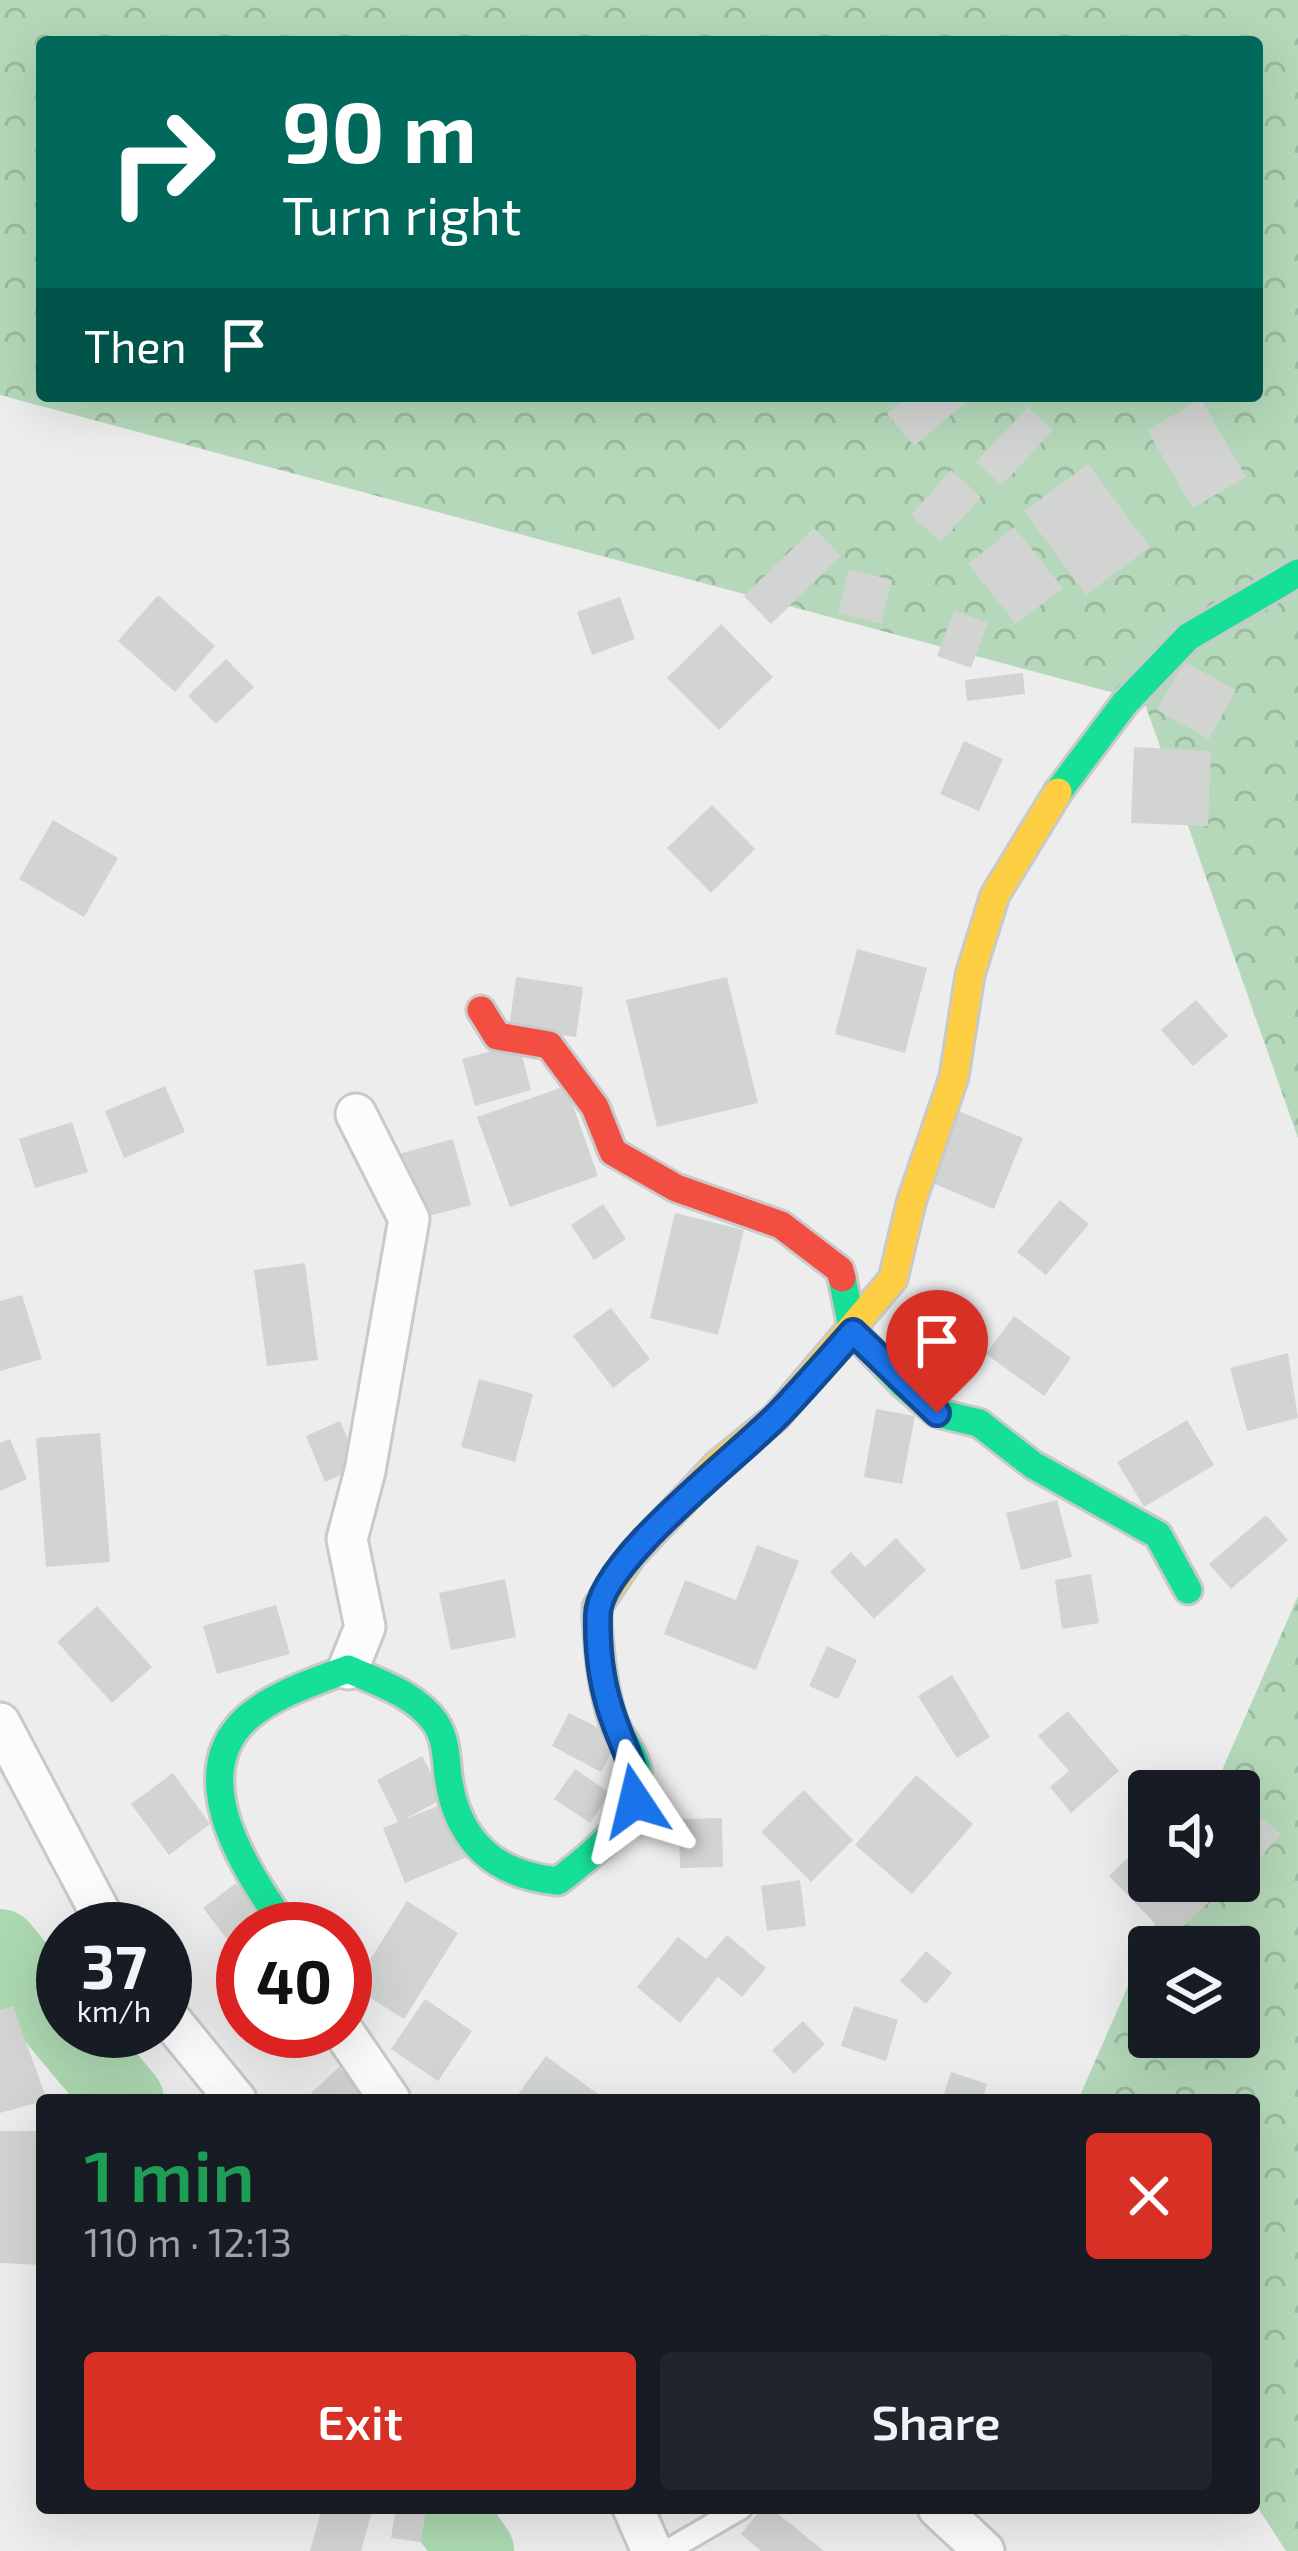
<!DOCTYPE html>
<html lang="en">
<head>
<meta charset="utf-8">
<style>
	:root { --surface:#171b24; --page:#20242c; --text:#f1f3f6; --muted:#9ea1a6; --accent:#d93025 }
	body { margin:0; font-family:"Exo 2",sans-serif; background:var(--page); color:var(--text); height:100vh; display:flex; flex-direction:column; font-size:45px; white-space:nowrap }
	* { box-sizing:border-box; margin:0 }
	p { font-size:39px; color:var(--muted) }
	.icon { flex:none; width:66px; height:66px; fill:none; stroke:currentColor; stroke-width:2; stroke-linecap:round; stroke-linejoin:round }
	.map { position:relative; flex:1; overflow:hidden }
	.details { position:absolute; left:36px; top:2094px; width:1224px; height:420px; display:flex; flex-direction:column; background:var(--surface); border-radius:12px; box-shadow:0 12px 48px #0002 }
	.details>* { flex:none }
	.guide { position:absolute; left:36px; top:36px; width:1227px; height:366px; border-radius:12px; box-shadow:0 12px 48px #0002; background:#00695c; color:#fff; overflow:hidden }
	.controls { position:absolute; left:1128px; top:1770px; display:grid; gap:24px }
	.controls a { display:grid; place-items:center; width:132px; height:132px; border-radius:12px; background:var(--surface); box-shadow:0 12px 48px #0002; font-size:60px }
	.speed { position:absolute; left:36px; top:1902px; display:flex; gap:24px; font-size:60px; font-weight:700; text-align:center }
	.speed>* { display:grid; place-content:center; width:156px; height:156px; border-radius:50%; background:var(--surface); box-shadow:0 12px 48px #0002; line-height:1 }
	.speed small { font-size:30px; font-weight:400 }
	.speed .limit { border:18px solid #d22; background:#fff; color:#111 }
	.pin { position:absolute; display:grid; place-items:center; width:102px; height:102px; color:#fff; margin:-123px -51px; border-radius:50% 50% 50% 0; rotate:-45deg; box-shadow:0 0 12px #0007 }
	.pin .icon { rotate:45deg }
	.me { position:absolute; width:132px; margin:-66px; rotate:350deg; stroke-linejoin:round; filter:drop-shadow(0 0 9px #0008) }
	.turn { display:flex; align-items:center; gap:42px; height:252px; padding:0 48px; font-size:54px }
	.turn .icon { width:156px; height:156px; stroke-width:2.5 }
	.turn b { display:block; font-size:84px; line-height:102px }
	.then { display:flex; align-items:center; height:114px; padding:0 48px; background:#0003; gap:24px; font-size:45px }
	.round { display:grid; place-items:center; flex:none; width:126px; height:126px; border-radius:12px; background:var(--page) }
	.overview { display:flex; align-items:center; justify-content:space-between; height:204px; padding:0 48px }
	h1 { font-size:72px; font-weight:600; line-height:90px; color:#1e9e55 }
	.primary-button { display:flex; gap:24px; margin-top:auto; padding:24px 48px }
	.primary-button a { flex:1; height:138px; border-radius:12px; background:var(--accent); color:#fff; font-size:48px; font-weight:600; line-height:138px; text-align:center }
	.primary-button a+a { background:var(--page); color:var(--text) }
	.map>svg:first-child { display:block }
</style>
</head>
<body>
<div class="map">
<svg width="1298" height="2551" viewBox="0 0 1298 2551">
	<defs>
		<pattern id="forest-crowns" width="20" height="18" patternUnits="userSpaceOnUse" patternTransform="scale(3)"><rect width="20" height="18" fill="#b4d8b9"/><path d="M2 6a3 3 0 1 1 6 0M12 15a3 3 0 1 1 6 0" fill="none" stroke="#9bba9f"/></pattern>
	</defs>
	<rect width="100%" height="100%" fill="#ecedec"/>
	<!-- forest -->
	<path fill="url(#forest-crowns)" fill-rule="evenodd" d="M0,0H1298V1138L1144,701L0,395ZM42,42H1257V396H42Z
		M1298,1596V2551H1286L1254,2502V2100H1078L1174,1881H1239V1791H1213ZM1149,1947H1239V2037H1149Z"/>
	<g fill="none" stroke-linecap="round" stroke-linejoin="round">
		<!-- river -->
		<path stroke="#abd8b1" stroke-width="78" d="M0,1948L63,2026
			M67,2031L125,2100
			M445,2508L475,2551"/>
	</g>
	<!-- building -->
	<path fill="#d2d4d2" d="M908,396H974L914,446L887,414Z
		M1201,399L1246,477L1193,508L1147,430Z
		M1028,407L1053,430L1002,485L976,462Z
		M1088,464L1150,547L1086,595L1024,511Z
		M951,470L981,497L941,542L911,515Z
		M1014,527L1063,588L1016,624L968,564Z
		M814,528L841,556L771,624L744,596Z
		M849,569L892,580L881,624L838,613Z
		M158,595L215,646L175,692L118,641Z
		M620,597L635,639L592,655L577,612Z
		M954,610L988,623L971,668L937,656Z
		M721,624L773,677L719,730L667,678Z
		M226,659L254,687L216,724L188,696Z
		M1184,662L1236,690L1209,739L1157,710Z
		M1023,673L1025,694L967,701L965,680Z
		M964,741L1003,759L979,811L940,794Z
		M1134,747L1211,751L1208,826L1131,823Z
		M712,805L755,849L711,893L667,848Z
		M53,820L118,858L84,917L19,879Z
		M857,949L927,968L905,1053L835,1034Z
		M516,977L583,987L576,1037L509,1027Z
		M727,977L758,1103L657,1127L626,1000Z
		M1196,1000L1228,1036L1193,1066L1161,1030Z
		M519,1044L531,1090L475,1106L462,1059Z
		M165,1086L185,1132L124,1158L105,1111Z
		M566,1086L598,1176L510,1207L477,1117Z
		M959,1111L1023,1138L994,1209L930,1182Z
		M72,1122L88,1172L35,1188L19,1139Z
		M453,1139L471,1205L417,1219L399,1154Z
		M1060,1200L1089,1224L1046,1275L1017,1252Z
		M603,1204L626,1239L594,1260L571,1225Z
		M675,1213L744,1230L718,1335L650,1318Z
		M305,1263L318,1360L267,1366L254,1270Z
		M22,1295L42,1359L0,1371V1301Z
		M611,1308L650,1359L613,1388L573,1336Z
		M1014,1316L1071,1358L1044,1396L986,1354Z
		M1288,1353L1298,1418L1247,1431L1230,1368Z
		M479,1379L533,1394L515,1462L461,1447Z
		M876,1409L915,1416L902,1484L864,1477Z
		M1187,1420L1214,1465L1144,1507L1117,1462Z
		M340,1421L360,1467L325,1482L306,1436Z
		M100,1433L110,1562L46,1567L36,1438Z
		M10,1439L27,1479L0,1491V1443Z
		M1057,1500L1072,1557L1021,1570L1006,1513Z
		M1266,1515L1288,1540L1231,1589L1209,1564Z
		M896,1538L926,1570L874,1619L830,1572L851,1552L865,1567Z
		M757,1545L799,1561L756,1670L664,1634L685,1580L736,1600Z
		M1091,1574L1099,1623L1062,1629L1055,1580Z
		M505,1579L516,1637L451,1650L439,1593Z
		M276,1605L290,1654L217,1674L203,1626Z
		M97,1606L152,1667L112,1703L57,1642Z
		M827,1646L857,1660L838,1699L809,1686Z
		M952,1675L990,1737L957,1758L918,1696Z
		M1068,1711L1119,1771L1071,1813L1050,1787L1069,1771L1038,1736Z
		M569,1713L619,1738L601,1772L552,1746Z
		M422,1756L444,1798L403,1820L445,1803L467,1857L405,1883L383,1828L398,1822L377,1780Z
		M575,1769L610,1793L590,1823L554,1799Z
		M173,1773L210,1824L169,1855L131,1804Z
		M916,1775L973,1824L912,1894L855,1845Z
		M804,1790L853,1840L811,1882L761,1832Z
		M1239,1798L1281,1834L1244,1876L1239,1872Z
		M722,1818L723,1867L680,1868L679,1819Z
		M1149,1838V1881H1190L1210,1901L1170,1939L1109,1876Z
		M800,1880L806,1926L767,1931L761,1886Z
		M236,1883L271,1929H243V1960L203,1908Z
		M407,1901L458,1933L404,2019L353,1987Z
		M727,1935L766,1968L742,1997L718,1977L680,2023L637,1987L678,1937L706,1959Z
		M926,1951L952,1973L926,2004L900,1981Z
		M425,1999L472,2031L438,2081L391,2049Z
		M13,2006L47,2100L0,2113V2010Z
		M854,2006L898,2020L886,2061L841,2046Z
		M803,2021L825,2044L794,2074L772,2050Z
		M546,2056L606,2100H514Z
		M339,2067L370,2100L306,2098Z
		M951,2072L987,2084L982,2100H942Z
		M0,2131H42V2265L0,2263Z
		M322,2508L371,2514L361,2551H310Z
		M396,2508H426L421,2542L391,2538Z
		M762,2508H771L824,2551H761L741,2534Z"/>
	<g fill="none" stroke-linecap="round" stroke-linejoin="round">
		<defs>
			<path id="lane" d="M667,2551L741,2508"/>
			<path id="street" d="M348,1669L365,1627L347,1539L365,1471L409,1219L356,1114
				M0,1723L109,1929
				M165,2013L236,2100
				M343,2031L390,2100
				M633,2508L652,2551
				M938,2508L984,2551"/>
			<path id="fast" d="M1058,792L1124,704L1188,637L1298,573
				M842,1278L853,1332L903,1384L937,1413L979,1423L1033,1465L1158,1535L1188,1590
				M287,1929C248,1875 182,1777 247,1718C274,1694 314,1682 348,1669C379,1683 415,1694 435,1722C446,1738 446,1757 448,1776C457,1841 494,1875 558,1881C590,1857 643,1816 637,1771C635,1753 619,1737 613,1720C602,1686 599,1652 597,1617"/>
			<path id="slow" d="M597,1617V1607L632,1555L717,1465L776,1417L893,1279L911,1203L954,1077L970,975L995,895L1058,792"/>
			<path id="jam" d="M481,1010L497,1036L549,1045L595,1107L613,1152L676,1188L781,1225L840,1270L842,1278"/>
		</defs>
		<!-- lane casing -->
		<use href="#lane" stroke="#c8c9c8" stroke-width="27"/>
		<!-- street casing -->
		<use href="#street" stroke="#c8c9c8" stroke-width="45"/>
		<!-- fast casing -->
		<use href="#fast" stroke="#c8c9c8" stroke-width="33"/>
		<!-- slow casing -->
		<use href="#slow" stroke="#c8c9c8" stroke-width="33"/>
		<!-- jam casing -->
		<use href="#jam" stroke="#c8c9c8" stroke-width="33"/>
		<!-- lane -->
		<use href="#lane" stroke="#fcfcfc" stroke-width="21"/>
		<!-- street -->
		<use href="#street" stroke="#fcfcfc" stroke-width="39"/>
		<!-- fast -->
		<use href="#fast" stroke="#16e098" stroke-width="27"/>
		<!-- slow -->
		<use href="#slow" stroke="#ffcf43" stroke-width="27"/>
		<!-- jam -->
		<use href="#jam" stroke="#f24e42" stroke-width="27"/>
	</g>
	<g fill="none" stroke-linecap="round" stroke-linejoin="round">
		<defs>
			<path id="route" d="M635,1801C637,1767 626,1754 615,1723C602,1689 597,1651 598,1615C598,1562 742,1453 779,1414C805,1387 829,1359 853,1332L937,1413"/>
		</defs>
		<!-- route casing -->
		<use href="#route" stroke="#114b97" stroke-width="30"/>
		<!-- route -->
		<use href="#route" stroke="#1a73e8" stroke-width="21"/>
	</g>
</svg>
<div class="controls">
<a><svg class="icon" aria-label="sound" viewBox="0 0 24 24"><path d="M4 9h4l5-4v14l-5-4H4zM17 9q2 3 0 6"/></svg></a>
<a><svg class="icon" aria-label="layers" viewBox="0 0 24 24"><path d="M12 4l9 5-9 5-9-5zM3 14l9 5 9-5"/></svg></a>
</div>
<div class="speed"><div>37<small>km/h</small></div><div class="limit">40</div></div>
<div class="pin" style="left:937px;top:1413px;background:#d93025"><svg class="icon" aria-label="arrive" viewBox="0 0 24 24"><path d="M6 21V4h12l-3 4 3 4H6"/></svg></div>
<svg class="me" style="left:635px;top:1801px" viewBox="-20 -20 40 40"><path d="M0-17L14 15 0 8-14 15z" fill="#1a73e8" stroke="#fff" stroke-width="4"/></svg>
<div class="guide">
<div class="turn"><svg class="icon" aria-label="right" viewBox="0 0 24 24"><path d="M7 20v-9h11M14 6l5 5-5 5"/></svg><div><b>90 m</b>Turn right</div></div>
<div class="then">Then<svg class="icon" aria-label="arrive" viewBox="0 0 24 24"><path d="M6 21V4h12l-3 4 3 4H6"/></svg></div>
</div>
<section class="details">
<div class="overview"><div><h1>1 min</h1><p>110 m · 12:13</p></div><a class="round" style="background:#d93025;color:#fff"><svg class="icon" aria-label="close" viewBox="0 0 24 24"><path d="M6 6l12 12M18 6L6 18"/></svg></a></div>
<div class="primary-button"><a>Exit</a><a>Share</a></div>
</section>
</div>
</body>
</html>
